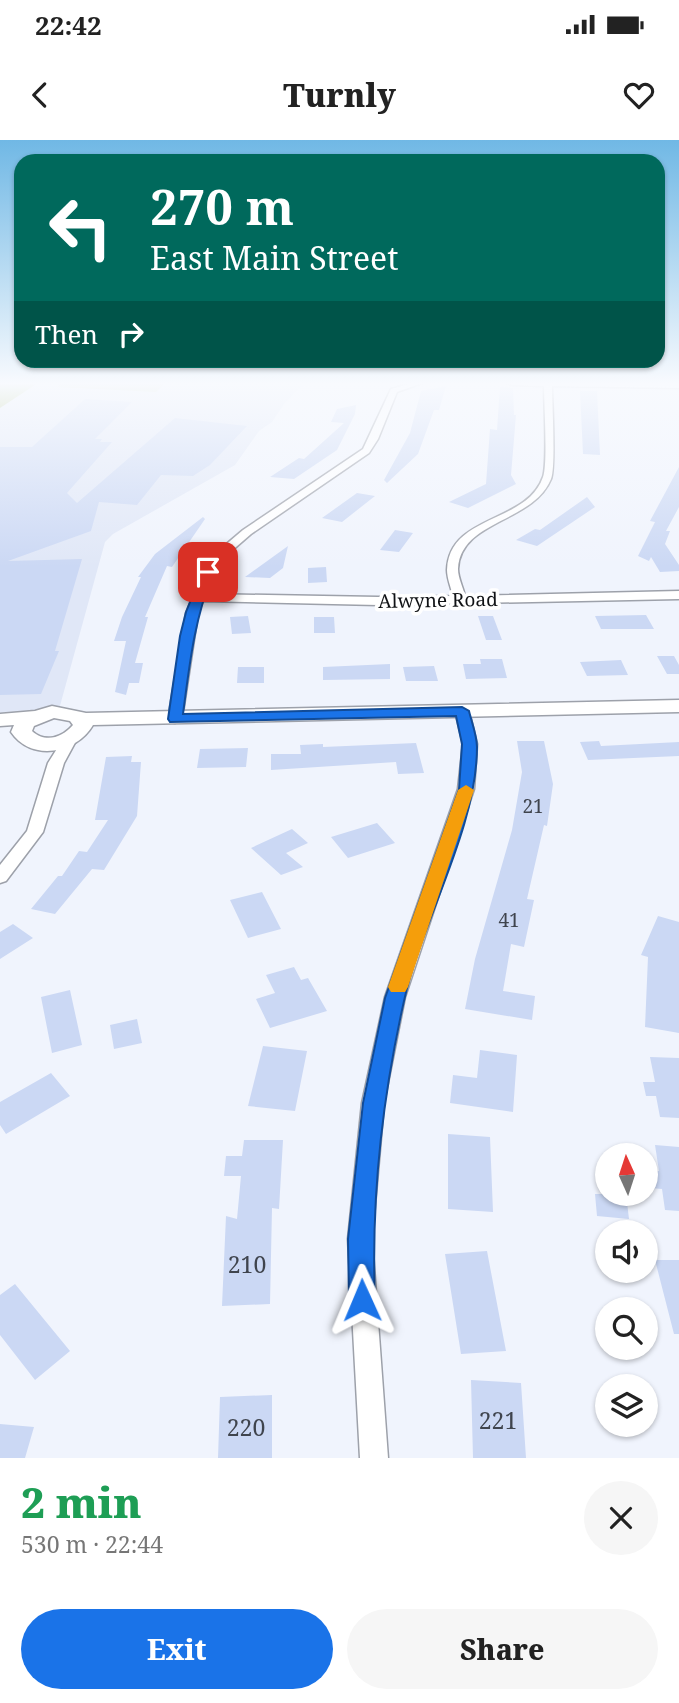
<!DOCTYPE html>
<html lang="en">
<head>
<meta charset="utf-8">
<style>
	:root { --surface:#fff; --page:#f6f6f6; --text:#222; --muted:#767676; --accent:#1a73e8 }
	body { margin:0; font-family:"Noto Serif",serif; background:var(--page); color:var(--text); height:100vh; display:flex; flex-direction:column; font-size:26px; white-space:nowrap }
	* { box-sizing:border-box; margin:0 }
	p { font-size:23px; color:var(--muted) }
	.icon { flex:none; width:38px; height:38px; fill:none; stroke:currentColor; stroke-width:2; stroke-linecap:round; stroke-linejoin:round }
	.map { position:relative; height:1318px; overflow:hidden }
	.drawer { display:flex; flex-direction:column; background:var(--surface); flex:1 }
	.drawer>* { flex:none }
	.hud { position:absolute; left:14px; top:14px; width:651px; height:214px; border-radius:21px; box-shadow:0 2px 5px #0004; background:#00695c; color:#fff; overflow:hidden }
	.needle { width:46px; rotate:357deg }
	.tools { position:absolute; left:595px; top:1003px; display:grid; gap:14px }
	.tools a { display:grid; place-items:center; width:63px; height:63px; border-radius:50%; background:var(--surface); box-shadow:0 2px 5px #0004; font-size:35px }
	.pin { position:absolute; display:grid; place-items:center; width:60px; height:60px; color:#fff; margin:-30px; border-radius:14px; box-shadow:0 4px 10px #0006 }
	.me { position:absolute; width:77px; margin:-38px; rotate:359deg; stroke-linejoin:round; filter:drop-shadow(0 0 5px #0008) }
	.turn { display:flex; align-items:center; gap:24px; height:147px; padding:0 21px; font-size:32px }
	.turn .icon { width:91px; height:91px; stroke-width:2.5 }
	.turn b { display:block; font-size:49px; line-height:60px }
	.then { display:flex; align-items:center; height:66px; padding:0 21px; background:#0003; gap:14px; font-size:26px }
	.round { display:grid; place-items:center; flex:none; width:74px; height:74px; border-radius:37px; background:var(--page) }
	.head { display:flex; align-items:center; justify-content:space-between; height:119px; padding:0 21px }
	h1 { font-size:42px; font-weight:800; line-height:52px; color:#1e9e55 }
	.action { display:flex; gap:14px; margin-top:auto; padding:14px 21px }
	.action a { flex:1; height:80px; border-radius:42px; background:var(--accent); color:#fff; font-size:28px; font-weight:800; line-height:80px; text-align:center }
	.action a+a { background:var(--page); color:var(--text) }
	.status { display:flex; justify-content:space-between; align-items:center; height:49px; padding:0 35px; background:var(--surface); direction:ltr }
	.status svg { height:19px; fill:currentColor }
	header { display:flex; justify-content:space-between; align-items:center; height:91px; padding:0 21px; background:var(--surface); font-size:32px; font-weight:800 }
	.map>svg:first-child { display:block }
</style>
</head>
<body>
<div class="status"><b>22:42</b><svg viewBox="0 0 49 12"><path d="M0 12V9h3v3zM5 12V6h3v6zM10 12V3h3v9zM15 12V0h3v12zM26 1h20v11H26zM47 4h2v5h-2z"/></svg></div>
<header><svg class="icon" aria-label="back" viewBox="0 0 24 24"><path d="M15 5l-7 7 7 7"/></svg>Turnly<svg class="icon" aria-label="heart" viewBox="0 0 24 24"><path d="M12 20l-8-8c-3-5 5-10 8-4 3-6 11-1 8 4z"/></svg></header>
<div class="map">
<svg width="679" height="1318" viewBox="0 0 679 1318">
	<rect width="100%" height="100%" fill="#f0f4fd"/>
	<!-- built -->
	<path fill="#e0e7f7" d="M38,243H304L284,264L272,282L259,291L235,325L113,394L105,402L58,573L0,574V268Z"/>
	<!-- green -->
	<path fill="#c2d0a2" d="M62,243H165L156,252L57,247Z"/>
	<!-- forest -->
	<path fill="#a4ba6d" d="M0,243H38L0,268Z"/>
	<!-- building -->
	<path fill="#cbd8f4" d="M446,246L439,270H434L418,314L387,343L384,340L410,293L421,251Z
		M500,247L513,248L514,275H516L511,335L516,344L468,368L449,362L486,344L490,289L497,290Z
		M580,251H597L600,315L583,314Z
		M85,259L132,262L95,299H102L100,302H112L67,353L77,363L175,278L247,286L210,325L193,336L161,335L137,365L99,362L91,391L8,421L82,419L55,511H59L41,554L0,555V307H32Z
		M356,265L355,274L337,310L294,339L270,337L299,318L304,319L344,283L331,282L337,269Z
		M679,327V367L666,391H670L665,404L679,425V431L660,432L651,417L649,421L638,416L655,382L650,381Z
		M357,353L375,356L342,382L322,378Z
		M587,357L595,367L537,406L516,400L535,389L540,390Z
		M203,377L205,379L172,427L167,426L145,477H148L135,523H143L139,543H129L126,555L115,552L126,501H114L122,477L141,437H138L155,414Z
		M395,390L413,393L399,412L380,410Z
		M288,406L283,428L270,438L245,437Z
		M326,427L327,442L308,443V428Z
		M646,475L654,489H601L595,476Z
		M248,476L251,493L232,494L230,477Z
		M478,476H493L502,500H486Z
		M314,477H334L335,493H314Z
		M657,516H674L679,525V534H667Z
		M480,519H502L507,538L466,539L463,524H481Z
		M621,520L628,535L587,536L580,522Z
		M390,524V539L323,540V527Z
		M434,526L438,541H406L403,527Z
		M238,527H264V543H237Z
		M517,601H544L553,644L547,686L544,685L527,759L534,760L524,807L511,804L503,851L535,856L532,880L465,869L475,819L512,690L522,632Z
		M599,601L601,606L679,602V616L588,620L580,602Z
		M416,603L424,633L398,634L396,622L271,630V614H301L300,605L323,604V607Z
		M248,608L246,627L197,628L200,609Z
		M132,616L131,622H141L137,676L104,730L92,729L55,774L31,769L58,736H62L79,711L87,712L108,680H95L106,617Z
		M377,683L395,703L348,718L331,697Z
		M292,689L308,703L286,713L303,727L281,735L251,708Z
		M262,752L281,789L248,798L230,760Z
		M658,776L679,782V893L645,887L648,817L641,815Z
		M13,784L33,798L0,819V792Z
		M294,827L301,840L308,838L327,871L270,888L256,859L275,853L266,835Z
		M70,850L82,905L52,913L41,857Z
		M137,879L142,903L114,909L110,885Z
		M263,906L307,911L295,971L248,966Z
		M480,910L517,915L513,972L450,963L453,935L477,938Z
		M650,917L679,918V978L660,977L656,956H646L643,942H655Z
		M51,933L70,956L6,994L0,985V962Z
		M448,994L490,997L493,1072L448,1069Z
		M244,1000H283L279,1069L272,1068L270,1164L222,1166L226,1076L237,1079L241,1036H224L226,1016H242Z
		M655,1005L679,1007V1071L665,1070L662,1049L650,1048L647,1030L659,1031Z
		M595,1054H626L629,1079L597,1076Z
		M487,1111L506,1211L461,1214L445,1114Z
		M655,1120H679V1194H674Z
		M15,1144L70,1211L35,1240L0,1195V1155Z
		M471,1240L521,1243L526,1318H473Z
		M272,1255V1318H218L220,1257Z
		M0,1284L34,1287L25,1318H0Z"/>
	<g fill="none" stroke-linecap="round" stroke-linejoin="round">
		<defs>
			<path id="minor" d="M412,243H422L397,252L378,299L369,313L251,394L221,420L205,454L378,457L453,456C451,448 447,438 447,430C449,374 527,384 543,337C548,323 544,265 544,246L511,245L507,243L679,244V248L552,246C552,264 556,326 551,339C533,383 460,380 458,429C458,438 463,447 465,456L679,451V459L378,465L203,461L198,473L182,579L175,583L170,582L168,579L186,473L210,418L243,390L363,309L391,249Z
				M462,567L469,571L477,604L474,649L405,857L384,963L372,1099L388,1318H360L348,1099L362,963L385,857L458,649L463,604L455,571Z
				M70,595L77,599L64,623L43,692L6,741L0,743V725L27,691L48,623L65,596Z"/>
			<path id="secondary" d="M679,560V572L93,585C76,614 31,622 11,592L14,585L0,586V574L35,571L52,566L86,573ZM54,578L70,581L73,585C62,598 45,603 32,591L34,586Z"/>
		</defs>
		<!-- minor casing -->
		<use href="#minor" stroke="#9da1aa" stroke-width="3"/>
		<!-- secondary casing -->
		<use href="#secondary" stroke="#9da1aa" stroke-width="3"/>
		<!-- minor -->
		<use href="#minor" fill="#fff" fill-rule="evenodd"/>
		<!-- secondary -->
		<use href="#secondary" fill="#fff" fill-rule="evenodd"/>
	</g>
	<!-- sky -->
	<linearGradient id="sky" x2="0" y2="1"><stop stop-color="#70b8e5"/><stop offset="0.57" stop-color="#f8fafe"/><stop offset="1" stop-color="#f8fafe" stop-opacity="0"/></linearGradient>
	<rect width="679" height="427" fill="url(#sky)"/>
	<!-- route -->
	<path fill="#1a73e8" stroke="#114b97" stroke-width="2" d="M208,428L213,432C194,482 190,521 183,574L462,567L469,571C472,583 477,596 477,607C477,689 422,780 404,861C382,959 371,1060 375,1160L371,1169L362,1172L353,1169L349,1160L348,1099L363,963L385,858L459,649L462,604L456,576L170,582L168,579L180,496L186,472L202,432Z"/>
	<!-- slow -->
	<path fill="#f59e0b" d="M466,645L474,650L408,847L405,852H391L388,847L458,650Z"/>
	<g text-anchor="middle" stroke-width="7" stroke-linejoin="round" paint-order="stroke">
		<!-- far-street labels -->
		<g font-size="19" fill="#101215" stroke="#fff">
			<text transform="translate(438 460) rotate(-1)" y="7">Alwyne Road</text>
		</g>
		<!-- number labels -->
		<g font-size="19" fill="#3f444d">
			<text x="533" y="673">21</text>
			<text x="509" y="787">41</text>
		</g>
		<!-- near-number labels -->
		<g font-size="23" fill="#3f444d">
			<text x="247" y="1133">210</text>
			<text x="498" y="1289">221</text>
			<text x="246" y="1296">220</text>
		</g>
	</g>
</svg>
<div class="tools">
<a><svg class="needle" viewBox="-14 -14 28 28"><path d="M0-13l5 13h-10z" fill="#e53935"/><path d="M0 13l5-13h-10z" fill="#767676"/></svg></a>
<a><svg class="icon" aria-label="sound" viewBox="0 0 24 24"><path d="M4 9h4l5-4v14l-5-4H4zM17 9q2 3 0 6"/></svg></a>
<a><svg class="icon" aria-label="search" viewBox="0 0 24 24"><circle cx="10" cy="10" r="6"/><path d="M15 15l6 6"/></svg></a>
<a><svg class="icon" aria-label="layers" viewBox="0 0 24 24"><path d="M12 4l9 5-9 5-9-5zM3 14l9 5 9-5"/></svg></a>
</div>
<div class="pin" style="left:208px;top:432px;background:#d93025"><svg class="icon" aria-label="arrive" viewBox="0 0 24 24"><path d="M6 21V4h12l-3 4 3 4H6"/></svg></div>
<svg class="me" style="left:362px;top:1160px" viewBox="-20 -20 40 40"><path d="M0-17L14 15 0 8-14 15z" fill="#1a73e8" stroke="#fff" stroke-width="4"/></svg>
<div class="hud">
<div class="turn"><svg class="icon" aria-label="left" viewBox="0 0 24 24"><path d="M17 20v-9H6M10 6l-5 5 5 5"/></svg><div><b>270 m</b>East Main Street</div></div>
<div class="then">Then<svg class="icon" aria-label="right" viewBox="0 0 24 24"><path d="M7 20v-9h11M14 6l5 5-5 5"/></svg></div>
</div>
</div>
<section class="drawer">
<div class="head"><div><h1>2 min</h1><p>530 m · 22:44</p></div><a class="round"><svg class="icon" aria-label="close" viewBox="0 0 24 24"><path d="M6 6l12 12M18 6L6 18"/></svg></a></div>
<div class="action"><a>Exit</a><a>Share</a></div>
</section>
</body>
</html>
